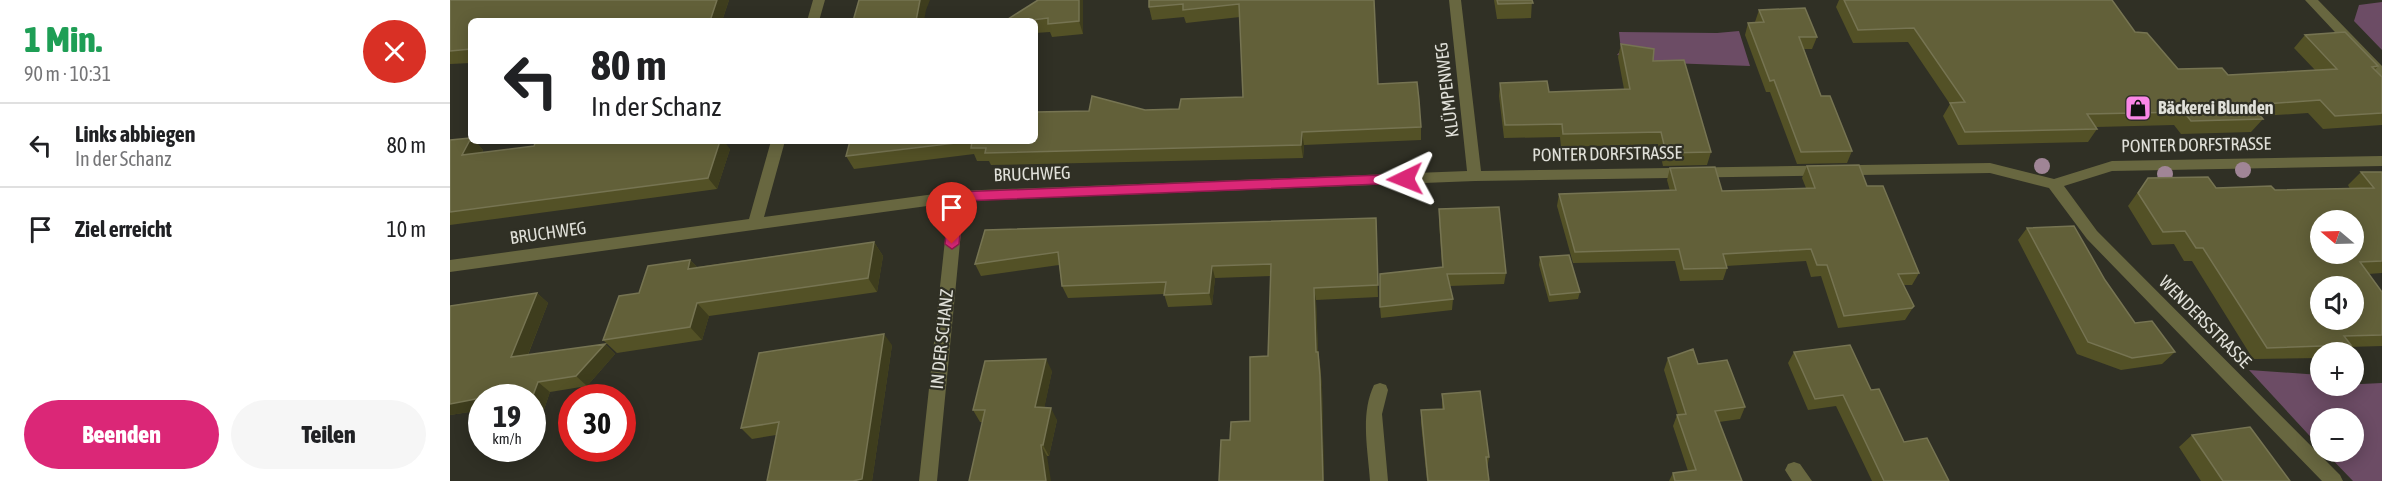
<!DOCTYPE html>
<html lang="de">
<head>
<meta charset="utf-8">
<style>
	:root { --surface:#fff; --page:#f6f6f6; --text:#202124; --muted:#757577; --line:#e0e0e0; --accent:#db2777 }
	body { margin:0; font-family:"Asap Condensed",sans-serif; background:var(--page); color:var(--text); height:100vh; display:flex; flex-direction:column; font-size:22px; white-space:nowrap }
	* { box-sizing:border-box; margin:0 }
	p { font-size:20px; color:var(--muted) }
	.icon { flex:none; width:33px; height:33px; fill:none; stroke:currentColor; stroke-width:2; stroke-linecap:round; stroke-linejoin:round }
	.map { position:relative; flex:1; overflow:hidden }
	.panel { display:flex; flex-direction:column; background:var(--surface); width:450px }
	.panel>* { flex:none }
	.guide { position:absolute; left:18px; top:18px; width:570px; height:126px; border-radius:9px; box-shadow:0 3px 15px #0003; background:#fff; color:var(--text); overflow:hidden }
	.needle { width:39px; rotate:289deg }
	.controls { position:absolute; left:1860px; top:210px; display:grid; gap:12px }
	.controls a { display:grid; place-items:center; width:54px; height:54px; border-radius:50%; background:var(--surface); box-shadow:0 3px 15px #0003; font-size:30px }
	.speed { position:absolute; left:18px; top:384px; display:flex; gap:12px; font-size:30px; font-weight:700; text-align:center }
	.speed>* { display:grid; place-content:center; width:78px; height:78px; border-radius:50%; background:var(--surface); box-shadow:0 3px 15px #0003; line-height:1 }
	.speed small { font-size:15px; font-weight:400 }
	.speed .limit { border:9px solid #d22; background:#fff; color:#111 }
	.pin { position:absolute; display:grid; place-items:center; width:51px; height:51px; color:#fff; margin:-62px -26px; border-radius:50% 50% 50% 0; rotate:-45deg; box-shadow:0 0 6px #0007 }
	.pin .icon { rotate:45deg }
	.me { position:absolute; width:66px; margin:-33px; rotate:268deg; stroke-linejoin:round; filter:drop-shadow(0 0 4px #0008) }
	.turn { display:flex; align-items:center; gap:21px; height:126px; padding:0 24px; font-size:27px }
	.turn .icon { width:78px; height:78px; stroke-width:2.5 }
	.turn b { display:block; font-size:42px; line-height:51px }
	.round { display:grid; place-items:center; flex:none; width:63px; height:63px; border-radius:32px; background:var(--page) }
	.headline { display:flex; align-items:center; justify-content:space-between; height:102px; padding:0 24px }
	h1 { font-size:36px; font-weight:800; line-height:45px; color:#1e9e55 }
	.button { display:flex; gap:12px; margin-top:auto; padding:12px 24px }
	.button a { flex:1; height:69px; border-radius:36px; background:var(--accent); color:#fff; font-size:24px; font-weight:800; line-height:69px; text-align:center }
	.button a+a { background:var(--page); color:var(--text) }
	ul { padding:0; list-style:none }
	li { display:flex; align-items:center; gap:18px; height:84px; padding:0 24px; border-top:2px solid var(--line) }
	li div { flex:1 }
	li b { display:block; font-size:22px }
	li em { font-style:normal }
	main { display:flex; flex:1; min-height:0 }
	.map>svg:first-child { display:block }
</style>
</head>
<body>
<main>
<section class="panel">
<div class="headline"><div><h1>1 Min.</h1><p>90 m · 10:31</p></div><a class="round" style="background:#d93025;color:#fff"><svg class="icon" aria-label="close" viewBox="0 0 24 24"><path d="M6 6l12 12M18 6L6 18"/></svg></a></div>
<ul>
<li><svg class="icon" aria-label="left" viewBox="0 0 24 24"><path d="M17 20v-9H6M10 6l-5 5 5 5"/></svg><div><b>Links abbiegen</b><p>In der Schanz</p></div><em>80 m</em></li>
<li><svg class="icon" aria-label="arrive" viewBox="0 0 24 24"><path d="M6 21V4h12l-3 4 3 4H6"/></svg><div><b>Ziel erreicht</b></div><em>10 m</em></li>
</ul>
<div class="button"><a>Beenden</a><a>Teilen</a></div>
</section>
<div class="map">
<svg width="1932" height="481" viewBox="0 0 1932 481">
	<rect width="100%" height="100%" fill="#303025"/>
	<!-- green -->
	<path fill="#6c4c65" d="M1932,2V50L1904,21L1909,5Z
		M1289,31L1300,66L1219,63L1167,55L1171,50L1169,32L1267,33Z
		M1799,370L1870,375V386L1932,383V481H1903L1875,452H1904V418H1870V447Z"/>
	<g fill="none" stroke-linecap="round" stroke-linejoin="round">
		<!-- street -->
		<path fill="#686740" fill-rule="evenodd" d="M363,0H375L369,21H357Z
			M999,0H1011L1031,171L1540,163L1604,179L1662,161L1932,156V166L1662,171L1614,186L1647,231L1890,475L1893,481H1872L1637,239L1599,188L1540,173L1025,181L514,201L487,481H469L499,203L0,272V260L299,219L321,141H335L314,217L507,191L1017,171Z
			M1855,0H1868L1932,66V78L1927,77Z
			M930,383L936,385L938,390L932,414L938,481H920C918,450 910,414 924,385Z
			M1344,462L1350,464L1362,481H1342L1335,470L1338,464Z"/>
	</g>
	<!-- trees -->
	<g fill="#a08596">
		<circle cx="1592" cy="166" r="8"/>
		<circle cx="1793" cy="170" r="8"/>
		<circle cx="1715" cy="174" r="8"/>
	</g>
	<!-- wall -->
	<path fill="#535126" d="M0,0H279L272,21H21V63L0,64Z
		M588,0H633V34L602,37L600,32L585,33V21H555Z
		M699,0H924L928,84L971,127V140L854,145L853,158L541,165L539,161H527L524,154L404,169L396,156L695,110L729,109L793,97L790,17L736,23L734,17L702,20L699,7Z
		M1044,0H1082L1081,18L1047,19Z
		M1389,0H1662L1685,32L1728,69L1778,75L1865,70L1844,48L1855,35L1928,66L1925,70L1932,77V125L1873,129L1858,113L1810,116L1813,119L1801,132L1731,134L1724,125L1646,127L1647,129L1638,142L1508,145L1493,116L1500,104L1458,42L1403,43L1386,7Z
		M1309,10L1367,37L1362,49H1354L1371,96L1402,151L1397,163L1347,164L1320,92H1316L1295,35L1298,23L1305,22Z
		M1171,44L1203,61L1261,152L1257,165L1213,166L1208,144L1111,147L1110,137L1054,138L1049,96L1050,83L1099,92L1174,89L1168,57Z
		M0,140L25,141L33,150L32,153L84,146L280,149L267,189L0,225Z
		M1357,166L1417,186L1469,273L1462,285H1454L1464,306L1455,320L1388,328L1371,276L1361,277L1356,261L1276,266L1277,268L1273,280L1230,281L1225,261L1123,263L1107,206L1109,194L1220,191L1217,180L1220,168L1272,191L1356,188L1352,178Z
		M1911,172H1932V273L1918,274L1932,292V346L1898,347L1892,352H1870V358L1803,359L1742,261H1734L1724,244L1702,245L1678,206L1698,178L1766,188L1825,190L1900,189L1898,185Z
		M989,209L1056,273L1054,284L1000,286L1003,299L1002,310L931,318L930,307L992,267L989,221Z
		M926,218L928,297L866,300L868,352L870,364L872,387L874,481H769L780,440L800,421L818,356L821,276L765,278L762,305L718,307L714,294L618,298L612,286L609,265L531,276L525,264L535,230Z
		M1577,228L1655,280L1685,323L1725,352L1712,364L1671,370L1627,354L1568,240Z
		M424,242L433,256L427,292L259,316L252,340L167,353L153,340L189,293L240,260L247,267Z
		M1090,257L1130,292L1128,299L1099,302L1089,265Z
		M87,293L98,303L78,355L155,344L165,354L137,386L100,392L91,418L32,398V410L0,415V306Z
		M442,345L422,481H317L326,435L302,439L291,428Z
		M1344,352L1421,390L1454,442L1499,481H1422L1386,406L1358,410L1338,363Z
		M1218,358L1248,364L1295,407L1290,419L1269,422L1292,481H1219L1223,473L1238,471L1223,426L1227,415H1228L1214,370Z
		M602,371L594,408L607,420L599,456H597L532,422H530L523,410Z
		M992,394L1039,457L1037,469L1039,481H977L971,423V410L992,409Z
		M1742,435L1840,481H1751L1729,447Z"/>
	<!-- shaded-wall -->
	<path fill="#3e3d1d" d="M267,0H279L272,21H260Z
		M470,0H480L476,10L474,21H466Z
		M629,0H633V34L629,21Z
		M852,132L854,145L853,158L851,145Z
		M21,139V141H25L33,150L24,167L12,155Z
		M270,141H274L280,149L267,189L258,178Z
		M424,242L433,256L427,292L418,278Z
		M240,260L252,273L238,269Z
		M762,266L765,278L762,305L759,293Z
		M864,288L866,300L868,364L866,352Z
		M87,293L98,303L73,367L61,357Z
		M247,303L259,316L252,340L240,327Z
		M434,334L442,345L422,481H403Z
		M155,344L165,354L137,386L126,376Z
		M868,352L872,387L874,481H873Z
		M596,359L602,371L592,419L585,407Z
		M88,382L100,392L91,418L82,420V398Z
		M52,394L56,398H35Z
		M32,398V410L0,415V404Z
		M601,408L607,420L599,456L593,445Z
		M591,445L597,456L601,481H596Z"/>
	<!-- building -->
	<path fill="#626039" stroke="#767452" stroke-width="1.5" fill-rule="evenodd" d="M0,0H267L260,21H21V49L0,51Z
		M409,0H470L466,21H403Z
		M588,0H629V21L598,24V18L574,21H555Z
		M699,0H924L928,84L967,82L969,100L971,127L852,132L851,145L535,153L536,148H521L522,141L396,156L400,141H585V112L639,111L642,96L695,110L729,109L731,99L793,97L789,4L733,10V4L699,7Z
		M1047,0H1082L1083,3L1048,4Z
		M1394,0H1662L1685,32L1697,33L1728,69L1772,68L1778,75L1887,69L1855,35L1895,32L1928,66L1922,67L1932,77V113L1885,116L1870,100L1802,105L1813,119L1741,121L1734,112L1637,114L1647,129L1515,132L1500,103L1515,102L1464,28L1408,30Z
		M1355,8L1367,37H1349L1371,96H1380L1402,151L1351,152L1324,80L1320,81L1298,23L1314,22L1309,10Z
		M1171,44L1204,49L1203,61L1234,60L1261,152L1216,153L1211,132L1113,134L1112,124L1055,125L1050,83L1097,81L1099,92L1180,89Z
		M21,138L12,155L84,146L86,141H270L258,178L0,212V140Z
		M1409,165L1417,186H1433L1469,273L1448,274L1464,306L1462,308L1394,316L1377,265H1367L1361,249L1273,254L1277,268L1234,269L1229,249L1125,252L1109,194L1226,190L1220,168L1265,167L1272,191L1365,188L1357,166Z
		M1911,172H1932V261L1910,262L1932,292V335L1894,336L1901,345L1817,348L1753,248H1746L1735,231L1713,232L1688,193L1698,178L1758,177L1766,188L1821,186L1825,190L1924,188ZM1870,220H1904V254H1870ZM1870,286H1904V320H1870Z
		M1049,207L1056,273L997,274L1003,299L930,307V274L993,267L989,209Z
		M926,218L928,285L864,288L866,352H868L870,376L873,481H769L771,440H780L781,422L800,421V357L818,356L821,264L762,266L759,293L714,295L716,282L612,286L608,252L525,264L535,230Z
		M1624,226L1655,280L1685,323L1702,321L1725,352L1682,358L1638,342L1577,228Z
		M424,242L418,278L247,303L240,327L153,340L169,296L189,293L198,266L240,260L238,269Z
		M1119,255L1130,292L1100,295L1090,257Z
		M87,293L61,357L155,344L126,376L88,382L82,398H51L52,394L0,404V306Z
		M434,334L412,479L403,481H317L329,422L291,428L309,353Z
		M1400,345L1421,390L1429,389L1454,442L1477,438L1499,481H1434L1393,395L1365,399L1344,352Z
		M1243,349L1248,364L1277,360L1295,407L1265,411L1292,481H1225L1223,473L1246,470L1227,415L1236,414L1218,358Z
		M596,359L585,407L601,408L593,445H591L596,481H519L535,410H523L535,361Z
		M1030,391L1039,457H1036L1039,481H978L971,410L994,409L992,394Z
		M1800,427L1840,481H1773L1742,435Z"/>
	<!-- route -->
	<path fill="#db2777" stroke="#8e194d" stroke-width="1.5" d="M955,174L961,179L955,183L513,201L509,244L502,249L495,244L500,196L507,192Z"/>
	<!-- icons -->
	<defs>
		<symbol id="shop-square" viewBox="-11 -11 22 22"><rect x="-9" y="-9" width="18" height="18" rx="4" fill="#fa87e7" stroke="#303025"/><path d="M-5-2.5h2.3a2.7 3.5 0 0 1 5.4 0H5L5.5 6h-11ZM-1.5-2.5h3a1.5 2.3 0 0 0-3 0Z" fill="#111"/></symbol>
	</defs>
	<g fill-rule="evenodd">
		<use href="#shop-square" x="1673" y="93" width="30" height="30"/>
	</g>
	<g text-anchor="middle" stroke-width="4.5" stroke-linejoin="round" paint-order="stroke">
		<!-- street labels -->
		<g font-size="18" fill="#e0e0d9" stroke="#303025">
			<text transform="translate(997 90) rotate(-97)" y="6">KLÜMPENWEG</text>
			<text transform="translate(1746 145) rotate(-1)" y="6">PONTER DORFSTRASSE</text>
			<text transform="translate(1157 154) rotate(-1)" y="6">PONTER DORFSTRASSE</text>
			<text transform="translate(582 174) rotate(-2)" y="6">BRUCHWEG</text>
			<text transform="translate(98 233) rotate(-8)" y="6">BRUCHWEG</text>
			<text transform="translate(1755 322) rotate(45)" y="6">WENDERSSTRASSE</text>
			<text transform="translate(492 339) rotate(-84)" y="6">IN DER SCHANZ</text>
		</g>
		<!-- poi labels -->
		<g font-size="18" font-weight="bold" fill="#e0e0d9" stroke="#303025" text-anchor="start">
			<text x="1708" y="114">Bäckerei Blunden</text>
		</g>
	</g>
</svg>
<div class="controls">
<a><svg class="needle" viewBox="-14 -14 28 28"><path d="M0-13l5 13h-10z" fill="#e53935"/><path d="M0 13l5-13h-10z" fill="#757577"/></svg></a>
<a><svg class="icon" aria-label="sound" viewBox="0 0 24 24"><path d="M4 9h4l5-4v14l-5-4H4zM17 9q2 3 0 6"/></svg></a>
<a>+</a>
<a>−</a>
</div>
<div class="speed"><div>19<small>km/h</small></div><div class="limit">30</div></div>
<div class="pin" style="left:502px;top:244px;background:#d93025"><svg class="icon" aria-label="arrive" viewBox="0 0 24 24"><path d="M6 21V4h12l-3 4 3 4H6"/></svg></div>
<svg class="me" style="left:955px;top:179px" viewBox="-20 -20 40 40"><path d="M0-17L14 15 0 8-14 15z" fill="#db2777" stroke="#fff" stroke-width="4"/></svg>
<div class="guide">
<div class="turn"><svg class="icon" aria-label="left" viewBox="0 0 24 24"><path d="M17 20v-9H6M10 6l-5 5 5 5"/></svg><div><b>80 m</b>In der Schanz</div></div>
</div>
</div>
</main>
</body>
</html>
